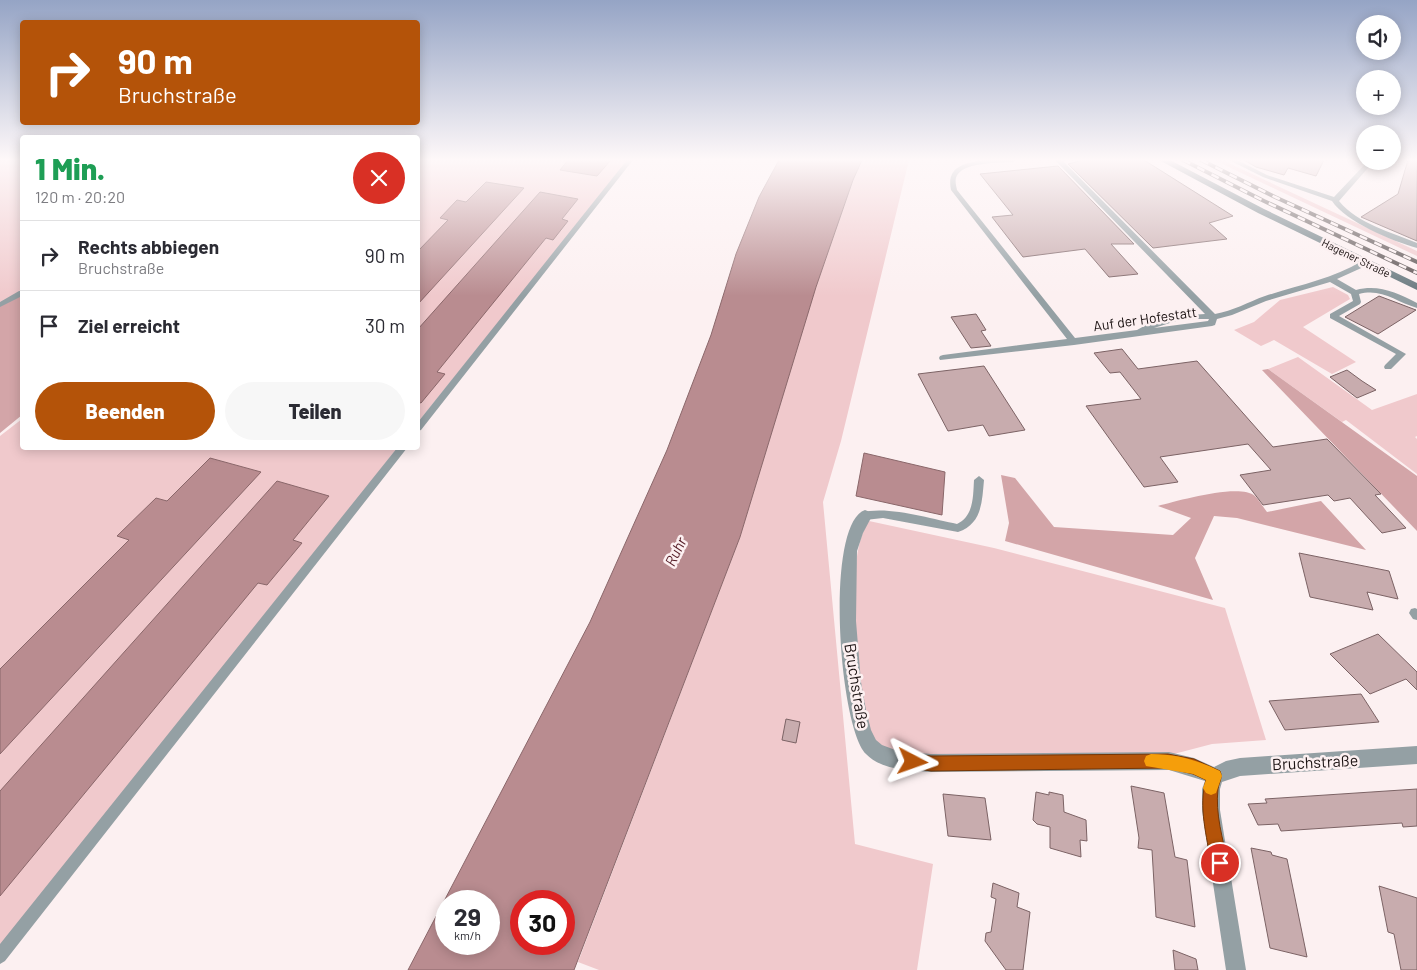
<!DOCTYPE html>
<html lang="de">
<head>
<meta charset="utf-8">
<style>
	:root { --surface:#fff; --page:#f7f7f7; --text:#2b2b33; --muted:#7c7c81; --line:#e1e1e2; --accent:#b45309 }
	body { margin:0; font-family:Barlow,sans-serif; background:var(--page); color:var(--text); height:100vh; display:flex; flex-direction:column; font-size:19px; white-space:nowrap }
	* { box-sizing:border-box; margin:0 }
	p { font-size:16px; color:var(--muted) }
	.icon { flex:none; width:28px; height:28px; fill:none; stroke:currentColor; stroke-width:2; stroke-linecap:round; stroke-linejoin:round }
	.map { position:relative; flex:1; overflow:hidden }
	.sheet { position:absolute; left:20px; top:135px; width:400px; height:315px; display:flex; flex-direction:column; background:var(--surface); border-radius:5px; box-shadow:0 2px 12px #0003 }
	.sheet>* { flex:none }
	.hud { position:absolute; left:20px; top:20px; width:400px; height:105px; border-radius:5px; box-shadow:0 2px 12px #0003; background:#b45309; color:#fff; overflow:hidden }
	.fabs { position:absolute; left:1356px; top:15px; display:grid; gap:10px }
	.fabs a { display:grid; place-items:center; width:45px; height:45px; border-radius:50%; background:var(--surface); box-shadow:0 2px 12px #0003; font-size:25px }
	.speed { position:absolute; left:435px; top:890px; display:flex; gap:10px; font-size:25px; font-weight:700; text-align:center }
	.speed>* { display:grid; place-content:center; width:65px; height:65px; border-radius:50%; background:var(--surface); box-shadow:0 2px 12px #0003; line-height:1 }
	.speed small { font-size:12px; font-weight:400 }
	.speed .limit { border:8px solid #d22; background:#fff; color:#111 }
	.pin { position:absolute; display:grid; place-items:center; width:42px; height:42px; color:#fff; margin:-21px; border:2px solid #fff; border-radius:50%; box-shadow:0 1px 5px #0007 }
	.me { position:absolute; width:55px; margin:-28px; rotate:94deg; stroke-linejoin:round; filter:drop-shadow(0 0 4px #0008) }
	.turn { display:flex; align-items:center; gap:18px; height:105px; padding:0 15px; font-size:22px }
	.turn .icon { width:65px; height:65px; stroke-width:2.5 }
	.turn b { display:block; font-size:35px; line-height:42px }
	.round { display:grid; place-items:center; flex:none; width:52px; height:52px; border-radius:26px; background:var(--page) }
	.summary { display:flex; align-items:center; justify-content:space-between; height:85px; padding:0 15px }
	h1 { font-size:30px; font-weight:800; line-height:38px; color:#1e9e55 }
	.action { display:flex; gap:10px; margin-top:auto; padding:10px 15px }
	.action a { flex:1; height:58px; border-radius:30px; background:var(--accent); color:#fff; font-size:20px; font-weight:800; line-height:58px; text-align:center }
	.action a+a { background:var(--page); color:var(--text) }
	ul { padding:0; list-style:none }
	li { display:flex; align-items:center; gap:15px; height:70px; padding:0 15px; border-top:1px solid var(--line) }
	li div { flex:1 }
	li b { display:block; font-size:19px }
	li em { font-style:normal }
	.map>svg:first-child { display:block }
</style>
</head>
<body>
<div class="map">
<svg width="1417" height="970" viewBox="0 0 1417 970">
	<rect width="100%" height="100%" fill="#fcf0f1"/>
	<!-- green -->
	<path fill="#f0c9cc" d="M0,160H22V293L0,305Z
		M418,160H630L418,422Z
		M862,160H909L841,441L823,502L855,844L933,864L917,970H599L578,962L740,537L816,287L853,180Z
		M1214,160H1222L1417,251V256Z
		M1333,287L1348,295L1350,299L1303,327L1356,362L1332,374L1274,340L1261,346L1234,330L1254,322L1280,300Z
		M1298,357L1372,410L1417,394V436L1415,437L1417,439V474L1346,420L1342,422L1268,369Z
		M22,419V448H397L0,962V436Z
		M869,521L994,548L1225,608L1266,740L1212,744L1170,755L919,756C904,752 884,751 873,739C859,722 852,598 855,572C857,555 859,535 869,521Z"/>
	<!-- forest -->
	<path fill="#d3a5a8" d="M22,293V415L0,433V305Z
		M1268,369L1417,476V531L1262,370Z
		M1001,475L1015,478L1054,527L1173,535L1191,518L1158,506C1178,501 1239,483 1255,496C1259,500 1263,507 1267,512L1321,501L1366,550L1237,518L1214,516L1195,558L1213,600L1005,541L1009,523Z"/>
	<!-- water -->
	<path fill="#b98c90" stroke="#8a676a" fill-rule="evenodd" d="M568,160H611L597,176L560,170Z
		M779,160H862L853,180L816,287L740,537L574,970H408L590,622L667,450L711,335L736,254L759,197ZM489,901V944H446V901ZM564,901V944H521V901Z
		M486,182L524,188L418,304V251L448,220L440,218L457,200L466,202Z
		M540,192L578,199L562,219L568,221L553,240L546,238L437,372L445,374L421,403L418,402V329Z
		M864,453L945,472L942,515L856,496Z
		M210,458L261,472L0,754V669L129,540L117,536L156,498L167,501Z
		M277,481L329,496L293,540L302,543L267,585L258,583L0,896V791Z"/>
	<!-- building -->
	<path fill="#c8acae" stroke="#7c6365" d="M1084,160H1144L1233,216L1209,223L1227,239L1153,248L1068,164Z
		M1244,160H1324L1316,176L1288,168L1284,175L1256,167Z
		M1408,160H1417V241L1361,217L1398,194Z
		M1058,166L1134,244H1111L1138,274L1109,277L1085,249L1023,257L992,217L1013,215L980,174Z
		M1379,296L1416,310L1378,334L1345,317Z
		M976,314L986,330L981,331L991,346L971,348L951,317Z
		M1122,349L1138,369L1197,361L1273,447L1327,439L1381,494L1375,495L1406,528L1382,533L1350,498L1334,501L1328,495L1263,505L1240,475L1271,470L1248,444L1160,457L1178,482L1144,487L1086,406L1141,399L1120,372L1110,373L1094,353Z
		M984,366L1025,430L989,436L983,425L948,431L918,374Z
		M1347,370L1362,381L1376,390L1357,398L1330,377Z
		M1299,553L1389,571L1398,599L1367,592L1373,610L1310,597Z
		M1378,634L1417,672V690L1406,679L1370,694L1330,654Z
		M1361,694L1379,722L1285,730L1269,701Z
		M786,719L800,722L796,743L782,740Z
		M1131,786L1164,793L1175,857L1187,860L1195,927L1156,917L1152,850L1138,848L1139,838Z
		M1417,789V826L1403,827L1402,823L1281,831L1278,824L1258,825L1248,804L1267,803L1265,799Z
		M1036,792L1049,795V792L1063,795L1064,812L1086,820L1087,841L1080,840L1081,857L1050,848V827L1037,824L1033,820Z
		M943,794L985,798L991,840L948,836Z
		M1251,848L1271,852L1272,855L1287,859L1307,957L1270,948Z
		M993,883L1019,893L1017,907L1030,912L1023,970H1006L985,941L986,933L991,932L996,899L991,897Z
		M1379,886L1417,898V970H1401L1394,934L1388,932Z
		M1173,950L1196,959L1198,970H1175Z"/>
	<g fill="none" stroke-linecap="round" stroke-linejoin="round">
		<!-- service -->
		<path fill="#94a0a4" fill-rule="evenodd" d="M627,160H633L421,430L418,431V422Z
			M985,160H1016L1013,162C999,163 967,162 958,174C954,179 956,184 957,190L1075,338L1137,330L1146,325L1176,316L1205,314L1055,160H1062L1215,314C1233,311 1248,302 1265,296C1299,285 1332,279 1362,261H1368V265L1337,279L1356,290C1379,284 1397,293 1417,303V308C1396,302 1382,288 1359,294L1361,302L1360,304L1339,316L1406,354L1391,369H1385L1384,367L1385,365L1396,354L1330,318V314L1353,301L1351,294L1330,282L1266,301L1232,315L1217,319L1215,325L1212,326L1074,345L940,360L939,358L940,356L943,355L1067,339L951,190C946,166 965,163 985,160ZM1194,319H1209L1208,321L1154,328L1176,321Z
			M1229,160H1237L1267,175L1334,197L1368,161H1374L1339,201C1358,224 1391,232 1417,243V248C1392,241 1346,222 1332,201L1263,177Z
			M19,291H22V296L0,307V302Z
			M397,448H407L5,961L0,964V944Z
			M979,476L984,480C982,502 982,524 958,532L883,518L865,520L861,519L860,516L861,513C886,505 931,519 957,524C974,516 973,496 974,480Z
			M1415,608L1417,609V620L1413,619L1409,613L1411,609Z"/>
		<!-- minor -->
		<path fill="#94a0a4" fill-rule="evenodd" d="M865,510L870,512L872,516L863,533L857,551L856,621L861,682L866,710L871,730L876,740L882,745L898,751L931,754L1169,752L1194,758L1214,767L1226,761L1240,758L1417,746V764L1240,776L1222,782L1220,789V810L1246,970H1226L1202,810V789L1205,781L1169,770L931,772C910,770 882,771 866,754C839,727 824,524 865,510Z"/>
		<!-- secondary -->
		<path fill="#67787e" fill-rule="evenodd" d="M1159,160H1170L1264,209L1417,283V290L1258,213Z"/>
		<defs>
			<path id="rail" d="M1183,160L1264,201L1417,273
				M1201,160L1275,197L1417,262"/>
		</defs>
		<!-- rail casing -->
		<use href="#rail" stroke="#5b5252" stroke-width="4"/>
		<!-- rail -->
		<use href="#rail" stroke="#fcf0f1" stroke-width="2.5" stroke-dasharray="8" stroke-linecap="butt"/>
	</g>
	<!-- sky -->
	<linearGradient id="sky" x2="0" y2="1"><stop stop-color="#95a4c5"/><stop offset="0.54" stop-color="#fef8f9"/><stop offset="1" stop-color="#fef8f9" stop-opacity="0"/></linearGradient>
	<rect width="1417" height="296" fill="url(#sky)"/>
	<!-- route -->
	<path fill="#b45309" stroke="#753606" d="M913,754L931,756L1168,754L1194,759L1220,771C1223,778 1219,782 1218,789C1215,813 1223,840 1228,863L1225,869L1220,871L1214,869L1211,863C1207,837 1198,806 1206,780L1193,774L1168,768L931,771L907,767L905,762L907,756Z"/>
	<!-- slow -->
	<path fill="#f59e0b" d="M1151,754C1177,754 1197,760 1220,771L1222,776L1216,793L1211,795L1206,793L1203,788L1206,780L1193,774L1146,766L1144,761L1146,756Z"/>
	<g text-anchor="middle" stroke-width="5" stroke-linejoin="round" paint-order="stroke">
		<!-- far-street labels -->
		<g font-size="11" fill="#1b1212" stroke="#fcf0f1">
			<text transform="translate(1356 258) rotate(26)" y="4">Hagener Straße</text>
		</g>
		<!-- street labels -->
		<g font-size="14" fill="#1b1212" stroke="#fcf0f1">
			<text transform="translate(1145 319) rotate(-8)" y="5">Auf der Hofestatt</text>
		</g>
		<!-- water labels -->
		<g font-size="15" font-style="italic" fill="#551c26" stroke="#fcf0f1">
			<text transform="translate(676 552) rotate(-64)" y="5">Ruhr</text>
		</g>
		<!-- near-street labels -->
		<g font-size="16" fill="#1b1212" stroke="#fcf0f1">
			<text transform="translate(857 686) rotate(81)" y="6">Bruchstraße</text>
			<text transform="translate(1315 762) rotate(-3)" y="6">Bruchstraße</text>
		</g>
	</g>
</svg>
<div class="fabs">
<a><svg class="icon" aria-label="sound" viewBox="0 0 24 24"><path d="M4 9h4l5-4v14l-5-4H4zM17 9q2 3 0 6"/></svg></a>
<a>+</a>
<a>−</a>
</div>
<div class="speed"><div>29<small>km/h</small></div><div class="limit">30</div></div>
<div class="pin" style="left:1220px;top:863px;background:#d93025"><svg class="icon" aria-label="arrive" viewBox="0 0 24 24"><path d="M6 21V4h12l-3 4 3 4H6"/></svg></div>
<svg class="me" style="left:913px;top:762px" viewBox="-20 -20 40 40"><path d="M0-17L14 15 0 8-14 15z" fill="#b45309" stroke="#fff" stroke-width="4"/></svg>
<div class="hud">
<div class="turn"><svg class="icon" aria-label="right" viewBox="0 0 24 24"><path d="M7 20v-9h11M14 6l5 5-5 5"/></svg><div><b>90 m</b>Bruchstraße</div></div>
</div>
<section class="sheet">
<div class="summary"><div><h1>1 Min.</h1><p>120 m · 20:20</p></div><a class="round" style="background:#d93025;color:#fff"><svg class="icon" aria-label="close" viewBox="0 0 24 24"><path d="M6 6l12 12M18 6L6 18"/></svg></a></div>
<ul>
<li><svg class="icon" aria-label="right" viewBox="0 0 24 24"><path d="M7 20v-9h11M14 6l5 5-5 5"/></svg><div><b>Rechts abbiegen</b><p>Bruchstraße</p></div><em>90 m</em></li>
<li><svg class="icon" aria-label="arrive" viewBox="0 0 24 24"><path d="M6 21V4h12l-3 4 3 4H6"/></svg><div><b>Ziel erreicht</b></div><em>30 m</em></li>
</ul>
<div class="action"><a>Beenden</a><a>Teilen</a></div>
</section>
</div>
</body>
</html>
